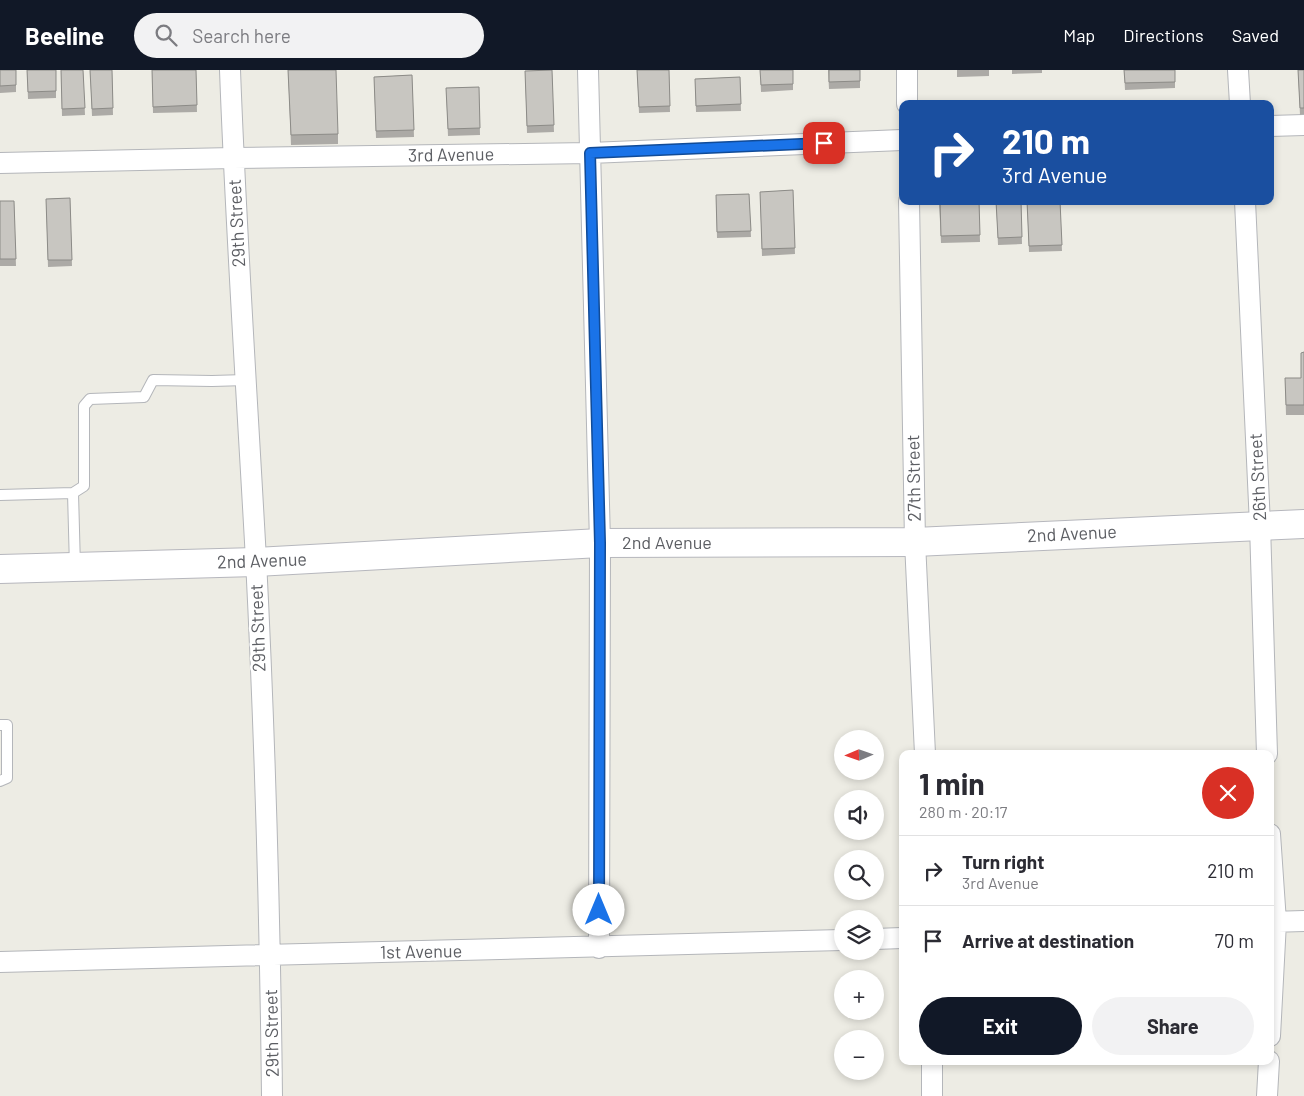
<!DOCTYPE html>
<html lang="en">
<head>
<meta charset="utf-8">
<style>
	:root { --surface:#fff; --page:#f2f2f3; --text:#2b2b33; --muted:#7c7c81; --line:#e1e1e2; --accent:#111827 }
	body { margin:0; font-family:Barlow,sans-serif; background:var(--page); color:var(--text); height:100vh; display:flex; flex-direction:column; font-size:19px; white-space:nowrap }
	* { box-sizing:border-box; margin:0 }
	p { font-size:16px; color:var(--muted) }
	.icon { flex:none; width:28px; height:28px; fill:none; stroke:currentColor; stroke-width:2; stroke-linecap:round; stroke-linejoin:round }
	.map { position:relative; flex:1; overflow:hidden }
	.drawer { position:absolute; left:899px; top:680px; width:375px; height:315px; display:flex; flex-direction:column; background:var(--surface); border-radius:10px; box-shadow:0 2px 8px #0003 }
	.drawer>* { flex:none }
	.hud { position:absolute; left:899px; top:30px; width:375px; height:105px; border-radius:10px; box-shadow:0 2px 8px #0003; background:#1a4fa0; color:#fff; overflow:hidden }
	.needle { width:32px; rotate:268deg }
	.buttons { position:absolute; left:834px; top:660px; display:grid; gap:10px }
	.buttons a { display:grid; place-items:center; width:50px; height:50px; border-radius:50%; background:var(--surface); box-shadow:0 2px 8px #0003; font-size:25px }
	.pin { position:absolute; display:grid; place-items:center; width:42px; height:42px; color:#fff; margin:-21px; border-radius:10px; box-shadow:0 2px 8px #0006 }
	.me { position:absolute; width:55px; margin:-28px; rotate:0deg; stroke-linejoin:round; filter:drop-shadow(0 0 4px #0008) }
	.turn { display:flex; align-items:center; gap:18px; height:105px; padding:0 20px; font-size:22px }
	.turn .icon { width:65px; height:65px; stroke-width:2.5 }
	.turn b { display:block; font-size:35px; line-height:42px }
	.round { display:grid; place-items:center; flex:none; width:52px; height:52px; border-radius:26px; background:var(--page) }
	.head { display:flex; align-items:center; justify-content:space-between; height:85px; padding:0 20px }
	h1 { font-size:30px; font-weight:700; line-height:38px }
	.button { display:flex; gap:10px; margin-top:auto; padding:10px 20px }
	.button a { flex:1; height:58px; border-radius:30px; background:var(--accent); color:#fff; font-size:20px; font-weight:700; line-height:58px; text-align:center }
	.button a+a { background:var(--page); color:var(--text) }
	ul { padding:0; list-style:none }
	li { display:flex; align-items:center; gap:15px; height:70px; padding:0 20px; border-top:1px solid var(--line) }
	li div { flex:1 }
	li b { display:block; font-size:19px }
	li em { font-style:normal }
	header { display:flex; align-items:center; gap:30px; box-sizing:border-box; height:70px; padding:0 25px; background:var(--accent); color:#fff }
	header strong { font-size:24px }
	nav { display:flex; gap:28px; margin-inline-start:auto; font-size:18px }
	.search { width:350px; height:45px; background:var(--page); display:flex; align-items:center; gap:12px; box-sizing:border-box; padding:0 18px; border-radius:28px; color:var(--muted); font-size:19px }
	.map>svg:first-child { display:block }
</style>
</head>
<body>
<header>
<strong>Beeline</strong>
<div class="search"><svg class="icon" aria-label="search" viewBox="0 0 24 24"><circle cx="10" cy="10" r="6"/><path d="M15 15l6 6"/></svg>Search here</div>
<nav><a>Map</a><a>Directions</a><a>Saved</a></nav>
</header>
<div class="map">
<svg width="1304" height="1026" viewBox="0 0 1304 1026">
	<rect width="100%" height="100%" fill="#edece4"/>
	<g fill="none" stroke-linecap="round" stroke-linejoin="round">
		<defs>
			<path id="service" d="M73,423L75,497
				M0,425L73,423L84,416V336L90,329L144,327L153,310L212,311L246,310
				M0,655H7V708L0,711"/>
			<path id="minor" d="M230,0C236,163 247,326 256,490C265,668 270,847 272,1026
				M588,0L600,473L599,878
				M907,0V34
				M1238,0L1240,34
				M1270,56L1304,55
				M0,93L233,88L590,83L902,70
				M909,131L915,472L925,684
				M1245,131L1260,455L1267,684
				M1270,764L1276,852L1270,966
				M1270,852L1304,851
				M875,869L902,868
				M0,892L842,870
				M932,1026V991
				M1267,1026L1269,991"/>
			<path id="secondary" d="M0,499L256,492L600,473L915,472L1304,454"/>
		</defs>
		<!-- service casing -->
		<use href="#service" stroke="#b4b6ba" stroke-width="12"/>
		<!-- minor casing -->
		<use href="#minor" stroke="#b4b6ba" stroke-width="22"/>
		<!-- secondary casing -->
		<use href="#secondary" stroke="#b6b7bd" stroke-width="30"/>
		<!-- service -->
		<use href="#service" stroke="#fff" stroke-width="10"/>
		<!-- minor -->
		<use href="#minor" stroke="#fff" stroke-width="20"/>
		<!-- secondary -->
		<use href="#secondary" stroke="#fff" stroke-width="28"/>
	</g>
	<!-- wall -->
	<path fill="#acaaa6" d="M0,0H16V22L0,23Z
		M27,0H56V28L28,29Z
		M61,0H83L85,45L62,46Z
		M90,0H112L113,45L92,46Z
		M152,0H196L197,42L153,43Z
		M288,0L338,64V74L291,75Z
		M552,0L554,62L527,63L525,1Z
		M637,0H669L670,42L639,43Z
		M760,0H793V20L761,22Z
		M828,0H860V18L829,19Z
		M957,0H989V6L957,7Z
		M1012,0H1042V3L1012,4Z
		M1124,0H1175V18L1125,20Z
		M1298,0H1304V44L1300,45Z
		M412,5L414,67L376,68L374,7Z
		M740,7L741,41L696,42L695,9Z
		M479,17L480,65L448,66L446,18Z
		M793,120L795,184L762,186L760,122Z
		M749,124L751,167L717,168L716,125Z
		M70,128L72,196L48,197L46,129Z
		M0,131H14L16,196H0Z
		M939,131H979L980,172L941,173Z
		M996,131H1021L1022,174L998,175Z
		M1027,131H1060L1062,181L1029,182Z
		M1304,282V345H1286L1285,308H1301Z"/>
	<!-- building -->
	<path fill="#c8c6c1" stroke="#8c8b87" d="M0,0H16V15L0,16Z
		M27,0H56V21L28,22Z
		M61,0H83L85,38L62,39Z
		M90,0H112L113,38L92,39Z
		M152,0H196L197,35L153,37Z
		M288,0H336L338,64L291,65Z
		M552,0L554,55L527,56L525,1Z
		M637,0H669L670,36L639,37Z
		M760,0H793V14L761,15Z
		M829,0H860V11L829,12Z
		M1124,0H1175V12L1125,13Z
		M1298,0H1304V38H1300Z
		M412,5L414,60L376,61L374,7Z
		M740,7L741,34L696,36L695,9Z
		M479,17L480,58L448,59L446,18Z
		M793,120L795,178L762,179L760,122Z
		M749,124L751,161L717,162L716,125Z
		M70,128L72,190H48L46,129Z
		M0,131H14L16,189H0Z
		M940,131H979L980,165L941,166Z
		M996,131H1021L1022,167L998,168Z
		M1027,131H1060L1062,175L1029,176Z
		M1304,282V335H1286L1285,308H1301V283Z"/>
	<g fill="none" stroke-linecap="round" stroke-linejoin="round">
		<defs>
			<path id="route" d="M599,840L600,473L590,83L824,73"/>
		</defs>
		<!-- route casing -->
		<use href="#route" stroke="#114b97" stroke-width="12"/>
		<!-- route -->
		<use href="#route" stroke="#1a73e8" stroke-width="9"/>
	</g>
	<g text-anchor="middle" stroke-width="5" stroke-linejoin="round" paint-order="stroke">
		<!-- street labels -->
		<g font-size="18" fill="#5c5e63" stroke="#fff">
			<text transform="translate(451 85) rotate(-1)" y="6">3rd Avenue</text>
			<text transform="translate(237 153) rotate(-93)" y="6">29th Street</text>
			<text transform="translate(1258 407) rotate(-93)" y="6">26th Street</text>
			<text transform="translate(914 408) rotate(-91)" y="6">27th Street</text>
			<text transform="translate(1072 464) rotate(-3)" y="6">2nd Avenue</text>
			<text x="667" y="479">2nd Avenue</text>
			<text transform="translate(262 491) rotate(-2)" y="6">2nd Avenue</text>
			<text transform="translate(258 558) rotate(-92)" y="6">29th Street</text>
			<text transform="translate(421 882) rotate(-1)" y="6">1st Avenue</text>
			<text transform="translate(272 963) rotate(-91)" y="6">29th Street</text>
		</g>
	</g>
</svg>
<div class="buttons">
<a><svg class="needle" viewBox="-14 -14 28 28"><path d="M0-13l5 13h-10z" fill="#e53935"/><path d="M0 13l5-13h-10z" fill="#7c7c81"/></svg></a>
<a><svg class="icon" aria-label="sound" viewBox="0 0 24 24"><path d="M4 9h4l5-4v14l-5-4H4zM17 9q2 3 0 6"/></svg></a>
<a><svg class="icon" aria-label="search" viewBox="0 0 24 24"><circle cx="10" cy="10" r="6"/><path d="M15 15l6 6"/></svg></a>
<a><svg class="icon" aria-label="layers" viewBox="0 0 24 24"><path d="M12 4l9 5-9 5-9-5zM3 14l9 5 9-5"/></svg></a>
<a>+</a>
<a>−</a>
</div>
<div class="pin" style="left:824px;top:73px;background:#d93025"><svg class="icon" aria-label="arrive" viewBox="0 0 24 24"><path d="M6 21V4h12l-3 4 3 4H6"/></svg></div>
<svg class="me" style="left:599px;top:840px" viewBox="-20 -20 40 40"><circle r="19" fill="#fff"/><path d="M0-13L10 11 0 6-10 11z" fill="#1a73e8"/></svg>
<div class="hud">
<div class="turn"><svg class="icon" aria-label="right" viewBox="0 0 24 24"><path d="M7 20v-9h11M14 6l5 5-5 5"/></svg><div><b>210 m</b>3rd Avenue</div></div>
</div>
<section class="drawer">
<div class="head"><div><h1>1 min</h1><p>280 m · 20:17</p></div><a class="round" style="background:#d93025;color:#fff"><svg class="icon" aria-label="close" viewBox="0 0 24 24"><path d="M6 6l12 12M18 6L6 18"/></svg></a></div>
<ul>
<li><svg class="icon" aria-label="right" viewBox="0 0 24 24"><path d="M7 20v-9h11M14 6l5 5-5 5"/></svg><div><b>Turn right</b><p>3rd Avenue</p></div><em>210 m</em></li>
<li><svg class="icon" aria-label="arrive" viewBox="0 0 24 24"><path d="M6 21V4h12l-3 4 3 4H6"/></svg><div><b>Arrive at destination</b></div><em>70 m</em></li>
</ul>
<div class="button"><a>Exit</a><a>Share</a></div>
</section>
</div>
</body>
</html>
